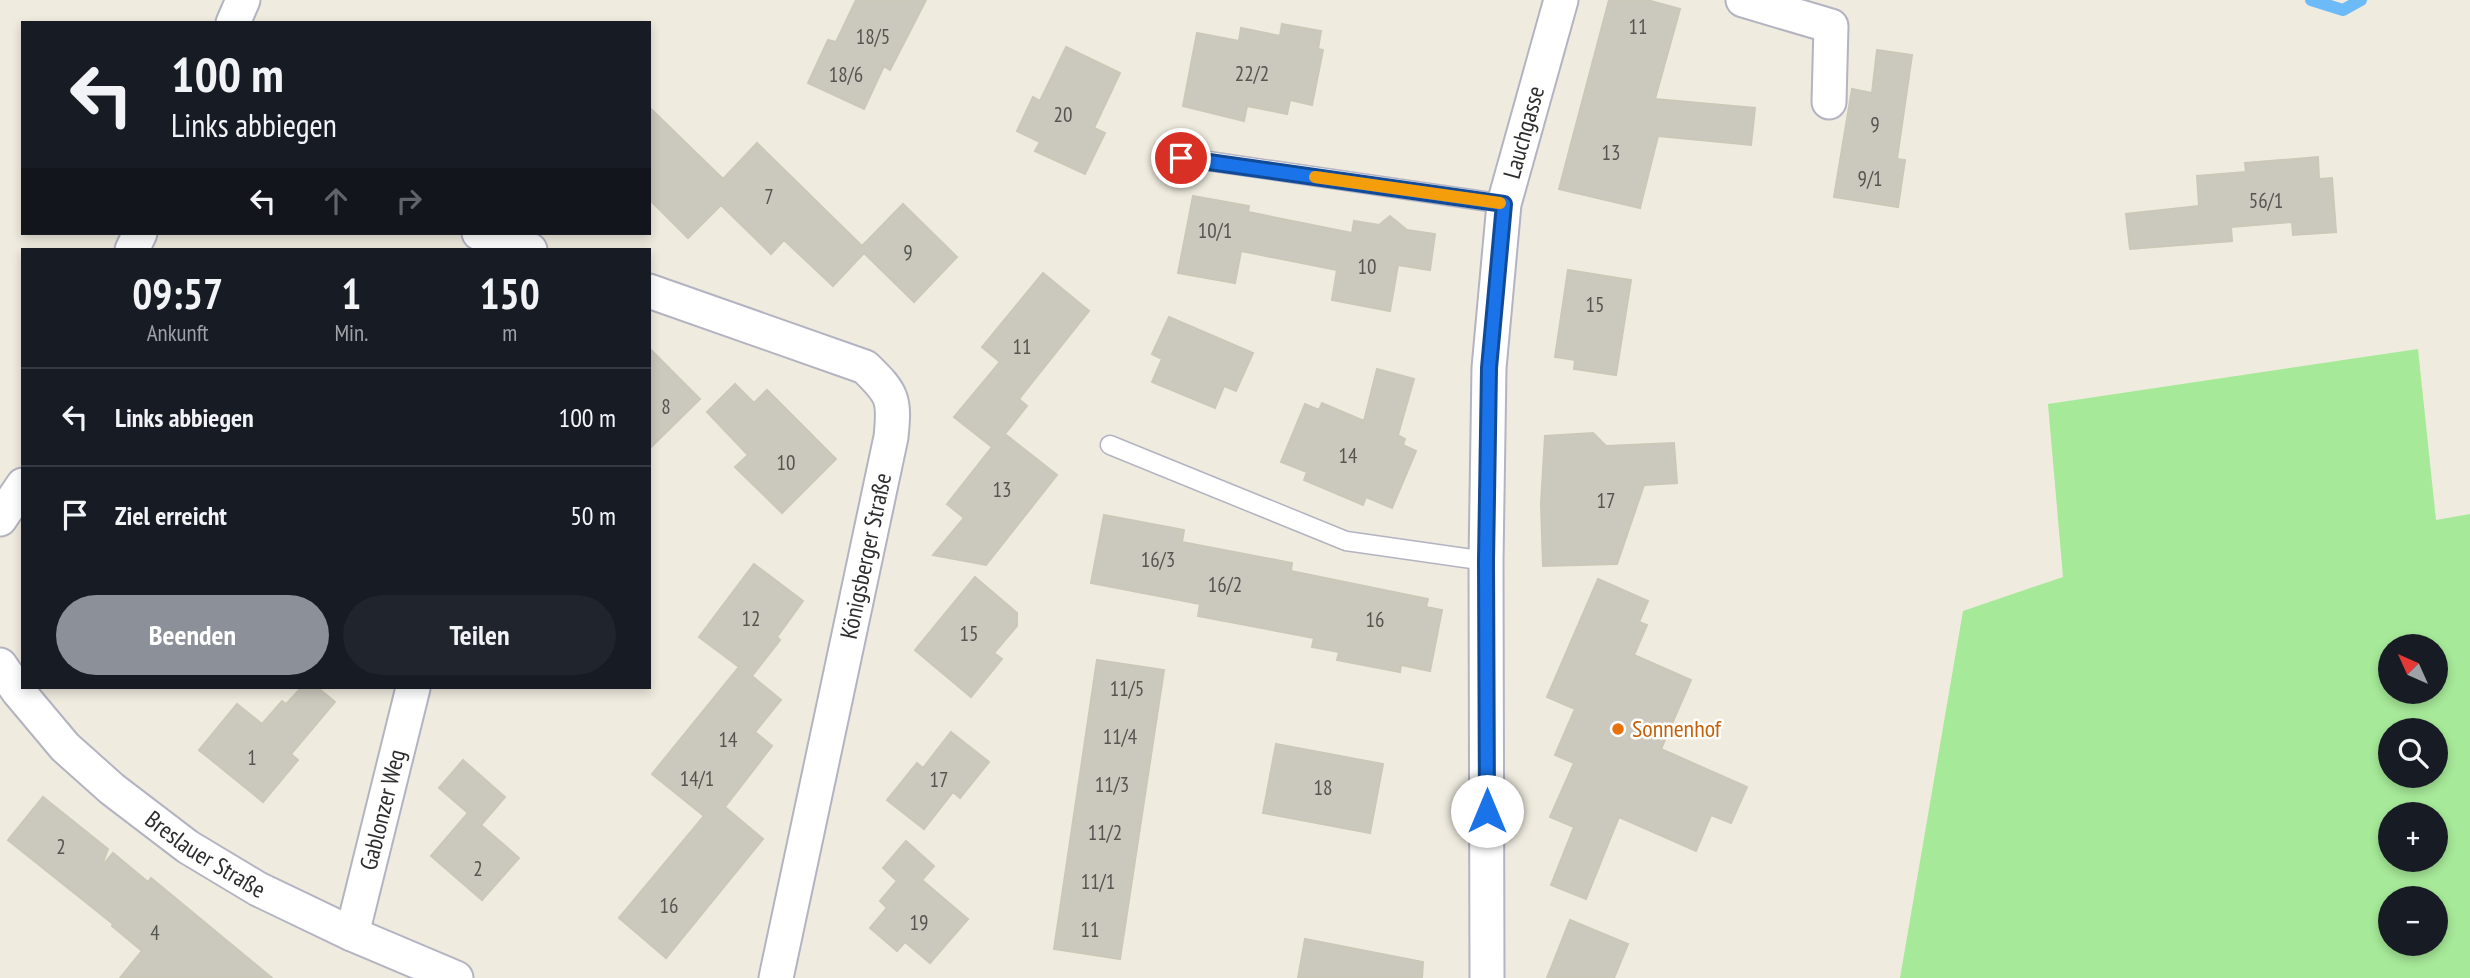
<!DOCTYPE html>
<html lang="de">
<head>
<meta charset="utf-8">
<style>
	:root { --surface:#171b24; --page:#20242c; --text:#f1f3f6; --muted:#9ea1a6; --line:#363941; --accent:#8c9099 }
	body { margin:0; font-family:"PT Sans Narrow",sans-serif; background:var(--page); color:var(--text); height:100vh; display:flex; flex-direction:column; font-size:26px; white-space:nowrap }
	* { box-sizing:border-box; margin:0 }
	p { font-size:23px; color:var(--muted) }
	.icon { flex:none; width:38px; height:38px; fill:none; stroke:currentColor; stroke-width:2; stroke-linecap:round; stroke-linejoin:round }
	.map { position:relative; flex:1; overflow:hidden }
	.side { position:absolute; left:21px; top:248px; width:630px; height:441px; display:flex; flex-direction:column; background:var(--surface); border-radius:0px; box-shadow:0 4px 10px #0003 }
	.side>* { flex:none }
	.banner { position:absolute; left:21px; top:21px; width:630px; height:214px; border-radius:0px; box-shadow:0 4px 10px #0003; background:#171b24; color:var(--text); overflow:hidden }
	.needle { width:46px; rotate:315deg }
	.buttons { position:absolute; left:2378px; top:634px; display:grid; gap:14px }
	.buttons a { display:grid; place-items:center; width:70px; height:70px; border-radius:50%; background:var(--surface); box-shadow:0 4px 10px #0003; font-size:35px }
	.pin { position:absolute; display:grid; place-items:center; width:60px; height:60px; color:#fff; margin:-30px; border:4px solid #fff; border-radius:50%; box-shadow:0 2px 7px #0007 }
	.me { position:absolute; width:77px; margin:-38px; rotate:0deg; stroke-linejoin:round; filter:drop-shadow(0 0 5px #0008) }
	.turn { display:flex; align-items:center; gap:24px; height:147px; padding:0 35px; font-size:32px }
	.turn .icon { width:91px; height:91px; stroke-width:2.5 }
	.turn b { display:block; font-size:49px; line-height:60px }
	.lanes { display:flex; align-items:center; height:66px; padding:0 35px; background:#0003; justify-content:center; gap:35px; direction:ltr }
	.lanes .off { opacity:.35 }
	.eta { display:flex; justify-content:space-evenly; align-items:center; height:119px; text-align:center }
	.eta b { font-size:42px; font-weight:700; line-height:49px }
	.primary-button { display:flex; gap:14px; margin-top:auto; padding:14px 35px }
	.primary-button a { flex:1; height:80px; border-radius:42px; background:var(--accent); color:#fff; font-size:28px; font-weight:700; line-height:80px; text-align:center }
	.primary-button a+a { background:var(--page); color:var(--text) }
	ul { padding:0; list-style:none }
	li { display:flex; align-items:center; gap:21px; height:98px; padding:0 35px; border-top:2px solid var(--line) }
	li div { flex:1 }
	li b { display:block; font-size:26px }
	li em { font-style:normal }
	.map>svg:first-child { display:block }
</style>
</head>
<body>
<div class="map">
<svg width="2470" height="978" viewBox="0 0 2470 978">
	<rect width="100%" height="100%" fill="#efebdf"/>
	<!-- green -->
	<path fill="#a6e998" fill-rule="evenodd" d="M2418,349L2436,520L2470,514V978H1900L1963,611L2063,577L2048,404ZM2390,646H2436V691H2390ZM2390,730H2436V775H2390ZM2390,814H2436V859H2390ZM2390,898H2436V943H2390Z"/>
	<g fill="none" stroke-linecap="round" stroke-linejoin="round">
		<!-- stream -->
		<path stroke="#6cbbf8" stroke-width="12" d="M2311,0L2343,10L2361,0"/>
	</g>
	<!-- building -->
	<path fill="#cbc9bd" stroke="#ccc8b8" stroke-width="2" d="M856,0H926L890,70L884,66L864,109L808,83L828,40L836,42Z
		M1609,0H1647L1680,9L1655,99L1755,108L1751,145L1658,136L1640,208L1559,189Z
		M1282,24L1321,31L1318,49L1323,50L1312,105L1290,100L1287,114L1247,106L1244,121L1183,106L1197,33L1239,41L1241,28L1280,36Z
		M1066,47L1120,73L1094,128L1105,133L1085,174L1035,151L1040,142L1017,131L1033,97L1040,101Z
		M1877,50L1912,55L1897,159L1905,160L1898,207L1834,197L1852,89L1872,93Z
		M649,107L723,179L757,143L862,246L903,204L957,257L914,302L864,253L833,286L784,240L771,254L721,205L688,238L649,199Z
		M2318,157L2319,179L2332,178L2336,232L2293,235L2292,222L2231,227L2232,241L2130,249L2126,214L2199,206L2197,176L2246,172L2245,163Z
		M1193,196L1249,206L1248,212L1352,233L1354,221L1379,225L1390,216L1407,230L1435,234L1430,270L1398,265L1390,311L1332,300L1337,270L1241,251L1235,283L1178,273Z
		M1568,270L1631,280L1616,375L1574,369L1575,360L1555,357Z
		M1043,273L1089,311L1019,399L1027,406L1005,434L1057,475L986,565L933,555L964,518L947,504L992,447L954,417L1000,362L982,347Z
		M1169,317L1253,353L1236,391L1224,386L1215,408L1152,382L1162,359L1152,354Z
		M649,348L700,399L649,449Z
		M1377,369L1414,379L1398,435L1405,439L1403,445L1416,451L1392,508L1366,497L1363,505L1304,480L1307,472L1281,462L1305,404L1319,410L1322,403L1364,421Z
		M735,384L754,403L767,390L836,459L782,513L735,467L748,455L707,412Z
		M1593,433L1606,446L1674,443L1677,483L1644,485L1617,564L1543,566L1541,504L1545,436Z
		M1104,515L1184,530L1182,542L1292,563L1291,571L1428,599L1426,607L1442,610L1430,671L1401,665L1400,672L1337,660L1339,652L1312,647L1314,638L1198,616L1200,604L1091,583Z
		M754,564L803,601L777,637L780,640L752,676L781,700L755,732L772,746L725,807L763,839L666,958L619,918L704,816L652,774L739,667L699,637Z
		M975,577L1017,613V626L994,653L1002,659L971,697L915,650Z
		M1598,579L1648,601L1639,622L1647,625L1634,655L1691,680L1661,749L1747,787L1731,823L1711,815L1696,851L1619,817L1586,899L1551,885L1574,827L1550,817L1574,763L1555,755L1575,709L1547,697Z
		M1097,660L1164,670L1120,959L1054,949Z
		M301,688H318L335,702L291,754L298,760L263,802L199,750L237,704L262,724L282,701L286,704Z
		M951,732L989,762L960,798L953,792L924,829L887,800L917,763L923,768Z
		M1276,744L1383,764L1370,833L1263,813Z
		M463,760L505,797L481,825L519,858L482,900L431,856L468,813L439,788Z
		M43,797L108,849L101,867L113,853L148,882L151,878L272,978H120L142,951L112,926L113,924L8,840Z
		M906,841L934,866L922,880L968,919L930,963L905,942L897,951L870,928L887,908L880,901L897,881L883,868Z
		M1570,920L1628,944L1614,978H1547Z
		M1305,939L1423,962L1422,978H1298Z"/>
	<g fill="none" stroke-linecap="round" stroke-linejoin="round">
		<defs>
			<path id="service" d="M1181,157L1504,204
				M1110,445L1346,541L1486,561"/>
			<g id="minor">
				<path d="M1743,0L1831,26L1829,102"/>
				<path d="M233,23L243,0"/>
				<path d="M479,233L530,250"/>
				<path d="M132,250L140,233"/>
				<path d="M649,291L865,367C893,394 895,399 891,437L776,978"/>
				<path d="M0,519L23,485"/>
				<path id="s1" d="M0,665L18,691L65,747L112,789L188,847L258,889L352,934L456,978"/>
				<path id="s2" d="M352,934L413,688"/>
				<path id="s3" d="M1487,978L1486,561L1489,368L1504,204L1561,0"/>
			</g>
		</defs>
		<!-- service casing -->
		<use href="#service" stroke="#b3b3c2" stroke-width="21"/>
		<!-- minor casing -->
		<use href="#minor" stroke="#b3b3c2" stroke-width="37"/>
		<!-- service -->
		<use href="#service" stroke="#fff" stroke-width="18"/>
		<!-- minor -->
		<use href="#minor" stroke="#fff" stroke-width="33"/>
	</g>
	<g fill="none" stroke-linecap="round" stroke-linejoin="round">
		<defs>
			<path id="route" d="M1181,158L1504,204L1489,368L1486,561L1487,811"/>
		</defs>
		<!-- route casing -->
		<use href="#route" stroke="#114b97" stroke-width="18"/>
		<!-- route -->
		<use href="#route" stroke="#1a73e8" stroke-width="12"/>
		<!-- slow -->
		<path stroke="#f59e0b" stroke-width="12" d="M1315,177L1500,203"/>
	</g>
	<!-- markers -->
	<circle fill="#e8710a" stroke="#fff" stroke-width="2.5" cx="1618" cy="729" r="7"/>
	<g text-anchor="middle" stroke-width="5" stroke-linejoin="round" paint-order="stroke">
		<!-- number labels -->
		<g font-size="21" fill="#545451">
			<text x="1638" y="34">11</text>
			<text x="873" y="44">18/5</text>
			<text x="1252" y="81">22/2</text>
			<text x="846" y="82">18/6</text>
			<text x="1063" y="122">20</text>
			<text x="1875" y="132">9</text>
			<text x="1611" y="160">13</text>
			<text x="1870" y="186">9/1</text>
			<text x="769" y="204">7</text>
			<text x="2266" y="208">56/1</text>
			<text x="1215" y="238">10/1</text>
			<text x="908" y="260">9</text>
			<text x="1367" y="274">10</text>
			<text x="1595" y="312">15</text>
			<text x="1022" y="354">11</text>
			<text x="666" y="414">8</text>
			<text x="1348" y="463">14</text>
			<text x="786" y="470">10</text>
			<text x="1002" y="497">13</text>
			<text x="1606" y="508">17</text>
			<text x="1158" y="567">16/3</text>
			<text x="1225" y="592">16/2</text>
			<text x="751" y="626">12</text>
			<text x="1375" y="627">16</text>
			<text x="969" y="641">15</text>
			<text x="1127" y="696">11/5</text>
			<text x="1120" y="744">11/4</text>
			<text x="728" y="747">14</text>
			<text x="252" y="765">1</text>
			<text x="697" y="786">14/1</text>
			<text x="939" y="787">17</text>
			<text x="1112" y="792">11/3</text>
			<text x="1323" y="795">18</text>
			<text x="1105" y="840">11/2</text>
			<text x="61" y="854">2</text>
			<text x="478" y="876">2</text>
			<text x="1098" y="889">11/1</text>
			<text x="669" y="913">16</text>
			<text x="919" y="930">19</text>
			<text x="1090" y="937">11</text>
			<text x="155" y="940">4</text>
		</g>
		<!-- street labels -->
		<g font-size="24" fill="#2d2d2d" stroke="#fff">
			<text dy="8" stroke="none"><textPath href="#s3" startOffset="849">Lauchgasse</textPath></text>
			<text transform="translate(866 556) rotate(-78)" y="8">Königsberger Straße</text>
			<text dy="8" stroke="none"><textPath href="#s2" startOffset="128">Gablonzer Weg</textPath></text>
			<text dy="8" stroke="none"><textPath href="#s1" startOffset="282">Breslauer Straße</textPath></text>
		</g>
		<!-- food labels -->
		<g font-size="24" fill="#c56008" stroke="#fff" text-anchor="start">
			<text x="1632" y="737">Sonnenhof</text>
		</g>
	</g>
</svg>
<div class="buttons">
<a><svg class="needle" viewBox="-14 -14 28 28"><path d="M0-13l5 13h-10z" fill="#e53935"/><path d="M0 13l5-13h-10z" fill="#9ea1a6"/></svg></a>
<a><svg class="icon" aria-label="search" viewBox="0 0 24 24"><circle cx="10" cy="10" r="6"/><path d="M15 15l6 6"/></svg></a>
<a>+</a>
<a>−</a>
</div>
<div class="pin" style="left:1181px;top:158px;background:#d93025"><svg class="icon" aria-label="arrive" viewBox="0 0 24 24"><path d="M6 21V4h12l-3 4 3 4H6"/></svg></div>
<svg class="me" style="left:1487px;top:811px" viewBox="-20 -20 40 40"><circle r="19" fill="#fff"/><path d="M0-13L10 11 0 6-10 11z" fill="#1a73e8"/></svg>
<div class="banner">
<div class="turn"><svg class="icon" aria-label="left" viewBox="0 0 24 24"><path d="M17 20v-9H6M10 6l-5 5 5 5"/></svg><div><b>100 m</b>Links abbiegen</div></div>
<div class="lanes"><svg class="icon" aria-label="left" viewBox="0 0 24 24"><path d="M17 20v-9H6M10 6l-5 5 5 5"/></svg><svg class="icon off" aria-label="ahead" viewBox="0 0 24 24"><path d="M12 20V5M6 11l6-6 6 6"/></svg><svg class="icon off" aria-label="right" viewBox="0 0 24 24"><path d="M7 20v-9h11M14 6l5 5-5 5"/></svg></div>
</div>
<section class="side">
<div class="eta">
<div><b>09:57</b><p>Ankunft</p></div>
<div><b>1</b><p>Min.</p></div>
<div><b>150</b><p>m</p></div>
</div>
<ul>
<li><svg class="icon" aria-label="left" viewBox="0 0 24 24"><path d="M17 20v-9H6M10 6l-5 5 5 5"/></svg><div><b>Links abbiegen</b></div><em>100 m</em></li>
<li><svg class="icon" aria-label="arrive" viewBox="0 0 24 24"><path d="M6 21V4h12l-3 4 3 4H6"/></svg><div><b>Ziel erreicht</b></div><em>50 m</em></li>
</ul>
<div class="primary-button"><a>Beenden</a><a>Teilen</a></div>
</section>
</div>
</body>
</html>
